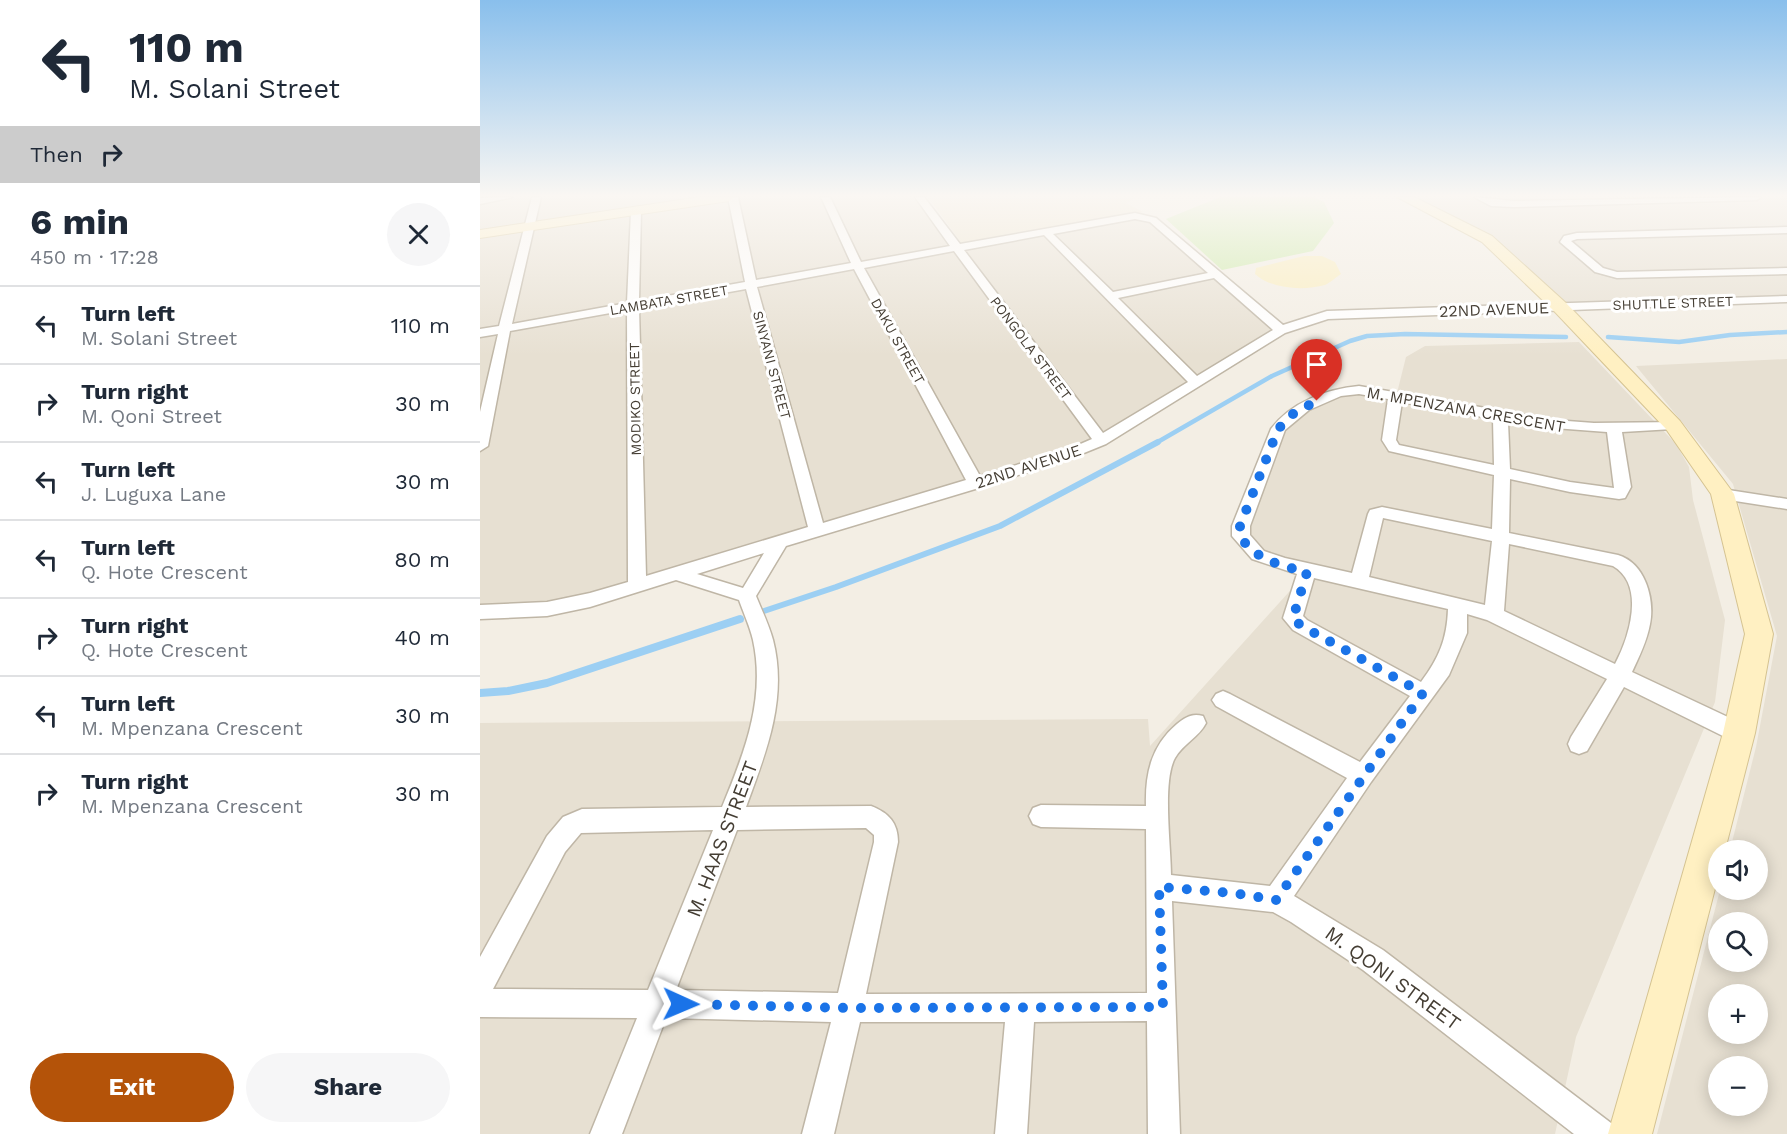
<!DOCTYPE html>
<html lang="en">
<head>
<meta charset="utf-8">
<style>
	:root { --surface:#fff; --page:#f6f6f7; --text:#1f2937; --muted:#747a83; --line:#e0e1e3; --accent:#b45309 }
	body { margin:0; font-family:"Work Sans",sans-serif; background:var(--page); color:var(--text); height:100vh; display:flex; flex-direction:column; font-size:22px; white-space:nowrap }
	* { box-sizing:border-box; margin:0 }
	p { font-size:20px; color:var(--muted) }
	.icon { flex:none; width:33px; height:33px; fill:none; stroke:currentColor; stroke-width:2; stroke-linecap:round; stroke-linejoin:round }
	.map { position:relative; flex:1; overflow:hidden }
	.drawer { display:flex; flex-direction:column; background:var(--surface); width:480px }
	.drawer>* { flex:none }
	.guide { background:#fff; color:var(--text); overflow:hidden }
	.tools { position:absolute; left:1228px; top:840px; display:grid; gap:12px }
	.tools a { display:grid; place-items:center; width:60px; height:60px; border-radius:50%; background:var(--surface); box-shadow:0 3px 15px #0003; font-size:30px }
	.pin { position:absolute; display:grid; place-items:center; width:51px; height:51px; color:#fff; margin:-62px -26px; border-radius:50% 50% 50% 0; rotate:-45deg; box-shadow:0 0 6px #0007 }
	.pin .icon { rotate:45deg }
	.me { position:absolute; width:66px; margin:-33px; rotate:91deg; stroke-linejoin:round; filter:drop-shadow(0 0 4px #0008) }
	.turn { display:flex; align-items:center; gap:21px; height:126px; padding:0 30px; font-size:27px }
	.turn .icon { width:78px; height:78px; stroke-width:2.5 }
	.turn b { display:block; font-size:42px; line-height:51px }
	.then { display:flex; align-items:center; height:57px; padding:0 30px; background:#0003; gap:12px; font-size:22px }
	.round { display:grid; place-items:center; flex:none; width:63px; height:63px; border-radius:32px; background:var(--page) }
	.overview { display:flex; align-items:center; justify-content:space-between; height:102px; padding:0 30px }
	h1 { font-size:36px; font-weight:700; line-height:45px }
	.button { display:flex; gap:12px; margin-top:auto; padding:12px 30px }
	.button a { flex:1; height:69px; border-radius:36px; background:var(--accent); color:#fff; font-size:24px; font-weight:700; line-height:69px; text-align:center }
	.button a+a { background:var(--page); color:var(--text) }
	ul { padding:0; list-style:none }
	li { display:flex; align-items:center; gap:18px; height:78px; padding:0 30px; border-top:2px solid var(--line) }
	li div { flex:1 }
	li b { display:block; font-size:22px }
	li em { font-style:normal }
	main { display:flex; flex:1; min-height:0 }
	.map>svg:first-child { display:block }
</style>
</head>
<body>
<main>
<section class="drawer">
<div class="guide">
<div class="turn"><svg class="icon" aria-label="left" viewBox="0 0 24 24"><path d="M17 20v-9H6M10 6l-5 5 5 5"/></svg><div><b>110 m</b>M. Solani Street</div></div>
<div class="then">Then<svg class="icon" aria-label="right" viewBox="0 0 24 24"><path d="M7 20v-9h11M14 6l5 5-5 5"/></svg></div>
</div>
<div class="overview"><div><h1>6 min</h1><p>450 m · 17:28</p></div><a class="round"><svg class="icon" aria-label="close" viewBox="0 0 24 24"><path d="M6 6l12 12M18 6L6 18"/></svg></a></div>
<ul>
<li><svg class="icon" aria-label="left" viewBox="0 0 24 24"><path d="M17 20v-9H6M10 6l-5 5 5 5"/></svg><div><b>Turn left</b><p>M. Solani Street</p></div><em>110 m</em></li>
<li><svg class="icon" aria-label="right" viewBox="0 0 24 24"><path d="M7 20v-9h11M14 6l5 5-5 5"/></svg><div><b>Turn right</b><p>M. Qoni Street</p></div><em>30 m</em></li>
<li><svg class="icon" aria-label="left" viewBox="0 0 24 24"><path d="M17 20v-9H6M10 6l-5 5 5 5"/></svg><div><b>Turn left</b><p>J. Luguxa Lane</p></div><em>30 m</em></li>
<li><svg class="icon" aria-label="left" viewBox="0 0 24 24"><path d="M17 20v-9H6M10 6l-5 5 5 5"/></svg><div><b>Turn left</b><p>Q. Hote Crescent</p></div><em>80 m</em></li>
<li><svg class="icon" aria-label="right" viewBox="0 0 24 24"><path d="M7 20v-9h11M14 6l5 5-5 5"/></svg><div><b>Turn right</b><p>Q. Hote Crescent</p></div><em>40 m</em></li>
<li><svg class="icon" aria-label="left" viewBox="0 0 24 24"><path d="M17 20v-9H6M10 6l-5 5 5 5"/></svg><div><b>Turn left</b><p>M. Mpenzana Crescent</p></div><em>30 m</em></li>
<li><svg class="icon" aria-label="right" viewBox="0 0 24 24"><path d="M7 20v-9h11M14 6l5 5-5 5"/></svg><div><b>Turn right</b><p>M. Mpenzana Crescent</p></div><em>30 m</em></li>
</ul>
<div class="button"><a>Exit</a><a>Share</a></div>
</section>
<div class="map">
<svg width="1307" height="1134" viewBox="0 0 1307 1134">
	<rect width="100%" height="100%" fill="#f3eee4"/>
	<!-- residential -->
	<path fill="#e7e0d2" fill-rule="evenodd" d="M0,197H439L476,249L654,217L670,219L801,328L619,438L496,483L67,609L0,612Z
		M919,197H1307V299L1080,307L1007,239Z
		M1099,342L1196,444L1209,467L1213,500L1245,620L1235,702L1096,1037L1075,1134H0V723L668,719L670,746L826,573L783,552L766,526L808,425L819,411L876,387L917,393L926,357L945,346Z
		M1307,359V1134H1177L1240,890H1278V850H1250L1276,747L1297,636L1253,484L1156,366ZM1239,922H1278V962H1239ZM1239,994H1278V1034H1239ZM1239,1066H1278V1106H1239Z"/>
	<!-- education -->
	<path fill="#ede4cd" d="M448,197H657L646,203L663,212L482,244Z"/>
	<!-- green -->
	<path fill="#cdeaaa" d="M740,197H834L844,202L854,223L833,251L742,270L686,219Z"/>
	<!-- sand -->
	<path fill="#faedbd" d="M824,256H842L855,262L861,274C856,277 850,283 845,285C823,291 791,289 775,274L776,268Z"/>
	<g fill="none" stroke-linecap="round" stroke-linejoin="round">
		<!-- stream-far2 -->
		<path stroke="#9ccff3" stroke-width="4.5" d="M1128,337L1199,342L1250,335L1307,332
			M676,443L792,376L870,341L887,336L925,334L1086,337"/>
		<!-- stream-far1 -->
		<path stroke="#9ccff3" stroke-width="6" d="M284,611L356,587L520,526L678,442"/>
		<!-- stream -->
		<path stroke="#9ccff3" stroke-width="8" d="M0,693L28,691L67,683L260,619"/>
		<defs>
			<path id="street" d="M33,197L0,204V198Z
				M52,197H61L32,324L147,303L151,211L156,208L161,211L159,301L265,282L248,197H258L276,280L371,263L341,197H350L381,262L470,246L435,197H444L480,244L655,213L676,218L803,325L847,311L1307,296V302L848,319L805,333L626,444L599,455L502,487L306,546L276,596C282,611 289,625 293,640C308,698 286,753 266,807L391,806C409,813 418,823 418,842L386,994L667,993L666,829L561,827L553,824L549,816L553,808L561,805L666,806C665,774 671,746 697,724C706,717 712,713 723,716L726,723C719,737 703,744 695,758C682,781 691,847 691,875L790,886L867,778L736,706L732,700L736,694L743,691L750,694L880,762L930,696L813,630L803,618L817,574L772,559L752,536V526L791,429C811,402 847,389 879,386L1074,420L1114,423L1198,422L1200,425L1193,429L1142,432L1151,487L1145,498L1139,499L1090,492L1030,479L1029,533L1138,555C1165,563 1175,599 1170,624C1167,641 1159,657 1152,672L1267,726L1270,733L1267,740L1259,742L1251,740L1144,687L1107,751L1099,754L1091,751L1088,744L1091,737L1127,679L1007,620L987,614V633L969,675L891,782L814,896L903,950L1131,1123L1136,1134H1094L883,970L811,922L793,912L692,901L700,1134H668L667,1021L554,1022L547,1134H515L525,1022H380L354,1134H322L351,1022L186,1018L142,1134H110L157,1018L0,1017V957L67,836L83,817L102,809L242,807C264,754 286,699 273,640C270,627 264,614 259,600L196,580L110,607L67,616L0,619V605L67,602L110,593L148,582L147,310L30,331L8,446L0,451V412L18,334L0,337V329L19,326ZM655,219L670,222L728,273L633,292L573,234ZM564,235L708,382L623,433L484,250ZM474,251L612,439L589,449L500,476L384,268ZM374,269L486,480L343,523L277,287ZM734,278L793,330L717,376L638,298ZM266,289L328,527L166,576L159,308ZM879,394L908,399L902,440L909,451L1014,475L1012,529L902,507L890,510L888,514L872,573L805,558L784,551L770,535V526L805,430L829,410L861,396ZM922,402L1013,419L1014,465L919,445L916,440ZM1028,422L1074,428L1127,432L1134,488L1090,482L1030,469ZM903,518L1012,541L1005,605L889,577ZM1029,544L1133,566C1166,585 1149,638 1135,664L1024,611ZM284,553L263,588L217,574ZM834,578L968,609C967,639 959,658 941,682L827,620L823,616ZM386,828L394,835V842L358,993L196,990L257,830ZM233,830L168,990L13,989L85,852L101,833Z
				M994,197L1034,201L1281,197L1277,200L1034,207L1011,206Z
				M1307,227V233L1097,239L1091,241L1123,268L1137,272L1307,268V274L1137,278L1115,272L1080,242L1084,236L1097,233Z
				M1242,489L1307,499V509L1236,498L1234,494L1236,490Z"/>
			<path id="secondary" d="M220,197H255L249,201L0,238V230Z
				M917,197H934L1012,236L1086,303L1200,421L1254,494L1293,634L1275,733L1245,850H1239V873L1172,1134H1128L1243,733L1265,634L1231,494L1186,429L1074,311L1002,242Z"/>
		</defs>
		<!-- street casing -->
		<use href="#street" stroke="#bfb6a6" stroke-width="3"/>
		<!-- secondary casing -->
		<use href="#secondary" stroke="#d5c391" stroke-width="2"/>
		<!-- street -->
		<use href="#street" fill="#fff" fill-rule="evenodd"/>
		<!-- secondary -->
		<use href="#secondary" fill="#fff0c2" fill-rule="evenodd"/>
	</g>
	<!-- sky -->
	<linearGradient id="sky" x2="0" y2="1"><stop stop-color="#89bfec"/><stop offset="0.55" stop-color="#faf7f3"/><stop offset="1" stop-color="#faf7f3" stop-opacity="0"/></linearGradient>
	<rect width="1307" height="356" fill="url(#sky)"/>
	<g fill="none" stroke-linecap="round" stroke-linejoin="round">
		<!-- route -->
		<path stroke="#1a73e8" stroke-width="10" stroke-dasharray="0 18" d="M201,1004L369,1008L683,1007L679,887L753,893L796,900L943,693L820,625L813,618L827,572C802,566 775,560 760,536V526L798,429L814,413L837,401"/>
	</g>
	<g text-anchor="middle" stroke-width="6" stroke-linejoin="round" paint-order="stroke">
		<!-- far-street labels -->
		<g font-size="14" fill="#453e34" stroke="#fff">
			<text transform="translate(189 300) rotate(-10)" y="5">LAMBATA STREET</text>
			<text transform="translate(1193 303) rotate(-2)" y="5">SHUTTLE STREET</text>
			<text transform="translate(418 341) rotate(61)" y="5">DAKU STREET</text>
			<text transform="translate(551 348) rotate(53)" y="5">PONGOLA STREET</text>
			<text transform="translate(292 365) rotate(75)" y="5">SINYANI STREET</text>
			<text transform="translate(155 399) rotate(-91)" y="5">MODIKO STREET</text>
		</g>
		<!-- street labels -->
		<g font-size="16" fill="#453e34" stroke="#fff">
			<text transform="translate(1014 309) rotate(-2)" y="6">22ND AVENUE</text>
			<text transform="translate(986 409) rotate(10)" y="6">M. MPENZANA CRESCENT</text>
			<text transform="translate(548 466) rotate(-18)" y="6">22ND AVENUE</text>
		</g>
		<!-- near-street labels -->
		<g font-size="20" fill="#453e34" stroke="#fff">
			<text transform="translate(242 839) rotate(-69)" y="7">M. HAAS STREET</text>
			<text transform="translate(913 978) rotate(36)" y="7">M. QONI STREET</text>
		</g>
	</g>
</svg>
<div class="tools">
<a><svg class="icon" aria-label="sound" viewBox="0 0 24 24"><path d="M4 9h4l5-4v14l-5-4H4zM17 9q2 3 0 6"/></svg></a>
<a><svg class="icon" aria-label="search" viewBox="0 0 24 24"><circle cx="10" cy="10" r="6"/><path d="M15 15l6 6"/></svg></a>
<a>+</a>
<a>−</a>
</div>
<div class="pin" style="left:837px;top:401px;background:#d93025"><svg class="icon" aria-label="arrive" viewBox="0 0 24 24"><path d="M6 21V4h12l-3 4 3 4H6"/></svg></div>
<svg class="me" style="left:201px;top:1004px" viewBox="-20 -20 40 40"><path d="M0-17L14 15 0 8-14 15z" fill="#1a73e8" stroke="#fff" stroke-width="4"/></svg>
</div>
</main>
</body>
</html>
